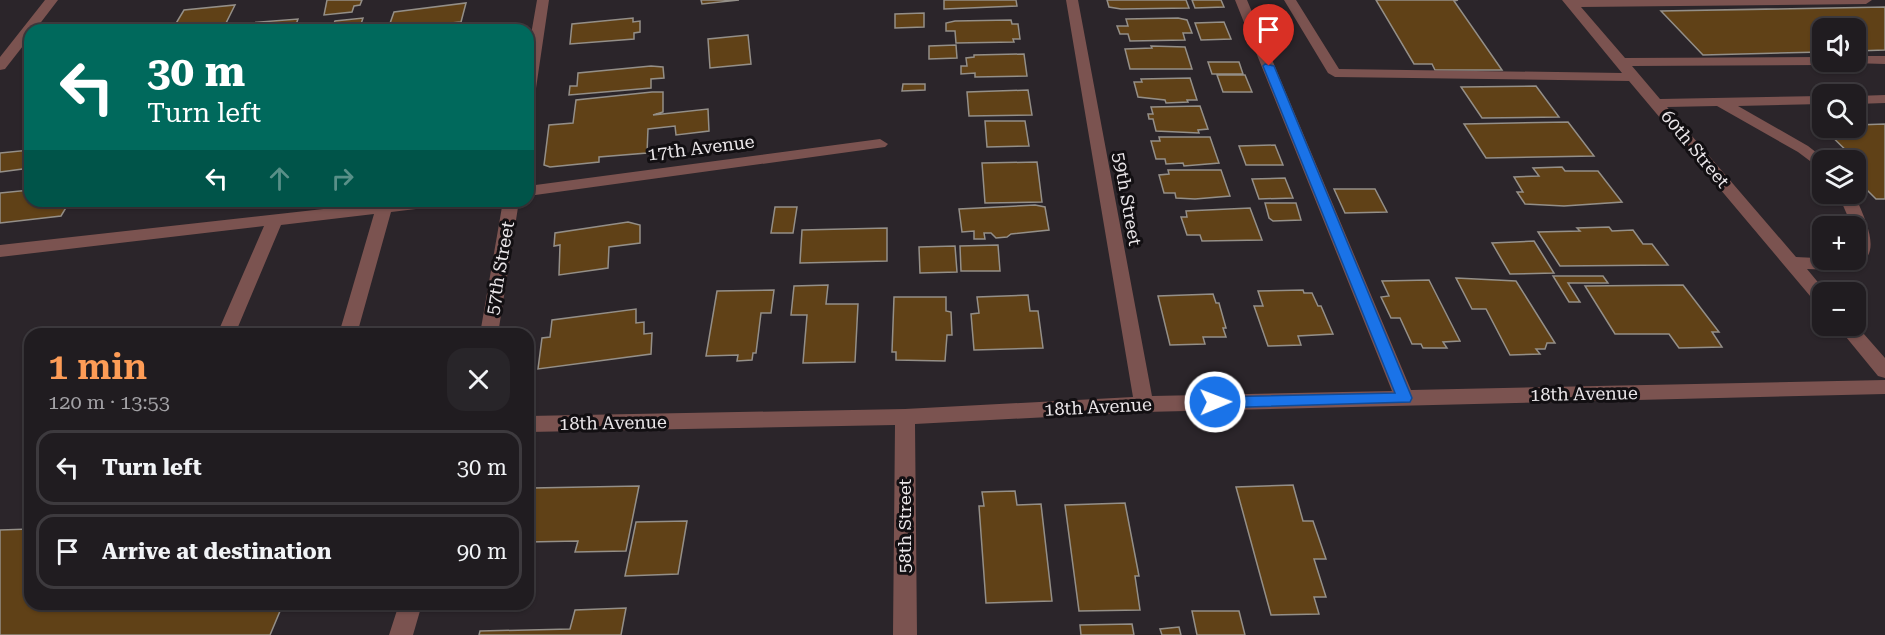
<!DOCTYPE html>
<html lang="en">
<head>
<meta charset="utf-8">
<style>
	:root { --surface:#201c20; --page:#282529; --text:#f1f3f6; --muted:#a2a1a5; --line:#3d3a3e; --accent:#fd9c56 }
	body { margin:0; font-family:"Roboto Serif",serif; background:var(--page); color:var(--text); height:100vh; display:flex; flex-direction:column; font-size:22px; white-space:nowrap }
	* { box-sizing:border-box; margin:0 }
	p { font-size:20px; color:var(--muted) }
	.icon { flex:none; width:33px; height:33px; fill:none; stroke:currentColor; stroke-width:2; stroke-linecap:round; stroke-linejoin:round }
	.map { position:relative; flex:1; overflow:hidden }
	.details { position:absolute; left:24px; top:328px; width:510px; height:282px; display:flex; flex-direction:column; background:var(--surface); border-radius:18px; box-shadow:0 2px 4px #0004,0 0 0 2px var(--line) }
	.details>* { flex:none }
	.guide { position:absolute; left:24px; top:24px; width:510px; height:183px; border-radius:18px; box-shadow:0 2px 4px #0004,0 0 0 2px var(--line); background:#00695c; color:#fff; overflow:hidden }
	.buttons { position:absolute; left:1812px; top:18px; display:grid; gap:12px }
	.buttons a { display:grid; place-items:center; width:54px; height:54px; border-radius:12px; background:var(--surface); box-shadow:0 2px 4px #0004,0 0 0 2px var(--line); font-size:30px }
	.pin { position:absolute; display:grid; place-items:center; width:51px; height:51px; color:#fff; margin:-62px -26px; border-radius:50% 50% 50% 0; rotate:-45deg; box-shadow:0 0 6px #0007 }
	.pin .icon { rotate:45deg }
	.me { position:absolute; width:66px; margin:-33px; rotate:89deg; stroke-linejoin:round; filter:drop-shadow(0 0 4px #0008) }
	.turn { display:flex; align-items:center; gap:21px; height:126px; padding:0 24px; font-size:27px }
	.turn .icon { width:78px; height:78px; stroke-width:2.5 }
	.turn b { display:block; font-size:42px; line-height:51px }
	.lanes { display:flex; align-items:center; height:57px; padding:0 24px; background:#0003; justify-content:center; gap:30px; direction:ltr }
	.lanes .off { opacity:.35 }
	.round { display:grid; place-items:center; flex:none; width:63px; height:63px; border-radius:18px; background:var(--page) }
	.headline { display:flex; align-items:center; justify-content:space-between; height:102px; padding:0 24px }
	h1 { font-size:36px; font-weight:600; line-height:45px; color:var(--accent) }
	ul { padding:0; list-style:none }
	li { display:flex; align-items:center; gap:18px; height:75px; margin:0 12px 9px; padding:0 12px; border:3px solid var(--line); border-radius:18px }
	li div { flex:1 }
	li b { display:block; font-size:22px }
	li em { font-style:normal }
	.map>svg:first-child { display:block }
</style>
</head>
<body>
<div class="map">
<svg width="1885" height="635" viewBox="0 0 1885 635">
	<rect width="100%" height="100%" fill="#2b252a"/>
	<!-- building -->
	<path fill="#604117" stroke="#948f88" stroke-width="1.5" d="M327,0H362L360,5L354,6L352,12L324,15Z
		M701,0H739L702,4Z
		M944,0H1016L1017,6L944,9Z
		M1107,0H1186L1189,8L1121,9L1109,7Z
		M1192,0H1221L1224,7L1195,8Z
		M1376,0H1458L1454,1L1502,70H1435L1432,64H1414Z
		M466,3L461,22L388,29L394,12Z
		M235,5L226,23L199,26L197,30H172L184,10Z
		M1885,7V50L1856,51V28H1822V52L1703,55L1661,11Z
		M924,13V27L895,28V14Z
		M363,18L359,30H331L335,21Z
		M633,18V22L640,21V32L634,33V39L570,44L572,24Z
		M1178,18L1187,20L1192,33H1183L1185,40L1130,41L1128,34H1120L1117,26H1128L1126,19Z
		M298,19L294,30H245L249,23Z
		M1011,20L1012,24H1018L1020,39H1013L1014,42L956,43L955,31H946V23L955,21Z
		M1224,22L1231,39L1201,40L1195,23Z
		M748,35L751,64L710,68L708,39Z
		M956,45L957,58L929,59V46Z
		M1151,46L1185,47L1192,69H1130L1125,49L1152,48Z
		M1024,54L1027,76L975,77V73L961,74V66H967L966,58L974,57V55Z
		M1208,62H1239L1243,74H1212Z
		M651,66L663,67L664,78L651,79V88L569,95L570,86H577L578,73Z
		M1217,75H1245L1252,92H1223Z
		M1190,78L1197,100H1187L1188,102L1166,103L1165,100L1138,97L1134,82H1142L1141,79Z
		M903,84H925V90L902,91Z
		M1536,86L1559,117L1482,118L1461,87Z
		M1028,90L1032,115L969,116L967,92Z
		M652,92H663V112L653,115L708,109L709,131L676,135L675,126L648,129L647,153L599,157V162L550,167L544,165L549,125L573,123L576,100Z
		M1200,106L1208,129L1198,130L1199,133L1156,131L1153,119H1149L1148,114H1153L1151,107Z
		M985,121H1025L1029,146L987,147Z
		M1568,122L1594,156L1486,158L1464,124Z
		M1885,124V199H1876L1856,179V162H1858L1820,125L1856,128V125Z
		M1159,137H1210L1219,163L1184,166L1183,163L1166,164L1165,159H1156L1151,141H1160Z
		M1275,145L1283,165H1246L1239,146Z
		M30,150V168L0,172V153Z
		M1037,162L1042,202L985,203L982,163Z
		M1562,167L1565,171H1598L1622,202L1564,206L1525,204L1517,192H1523L1514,177L1539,176L1533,168Z
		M1168,170H1221L1230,196L1195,199L1176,198L1175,193H1164L1159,175L1169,174Z
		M1285,178L1293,198L1259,199L1252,179Z
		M1334,189H1375L1387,212L1345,213Z
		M30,190V201H70L61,216L0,223V193Z
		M1265,203H1296L1301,220L1273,221L1269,218Z
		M1035,205L1045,207L1049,230L1011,234L1007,237L996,238L991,233H984L985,239H974V231L962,232L959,209Z
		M775,207H797L793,233H771Z
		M1250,208L1262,240L1202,241L1200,235H1187L1181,217H1187L1186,211Z
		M628,222L640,225V243L609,247L608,268L559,275L560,245L554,246L555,233Z
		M1609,227L1612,231L1633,230L1643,244H1652L1668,265L1560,266L1538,232L1580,231L1577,228Z
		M887,228V261L800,263L802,230Z
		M1534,241L1554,273L1510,274L1492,243Z
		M998,245L1000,271H961L960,246Z
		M955,246L957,272L920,273L919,247Z
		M1553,276H1603L1608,283H1568L1580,302H1569Z
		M1456,278L1516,281L1555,343H1547L1545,349H1536L1540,354L1510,355L1486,309H1472Z
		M1429,280L1460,341L1443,342L1447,348H1423L1421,344H1412L1400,318H1391L1381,297L1389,296L1382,281Z
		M828,285L826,304H858L855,362L803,363L807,315H791L794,286Z
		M1683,285L1719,332H1712L1722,347L1679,348L1669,334H1615L1585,286Z
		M774,290L771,313H761L756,353H753L752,360L737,361L738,355L706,356L717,291Z
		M1303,290L1304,293H1312L1318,306H1321L1333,334L1298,336L1301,345L1268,346L1254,306H1263L1258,291Z
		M1213,294L1216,303H1219L1226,328H1223L1226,337H1203L1205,344L1170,345L1158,296Z
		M1028,295L1030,311H1038L1043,348L974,350L971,314L979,313L977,297Z
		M894,297H946V311L951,312L952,335H947L945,361L896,360V352H892Z
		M636,309V323L644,322V334L652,333L651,354L538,369L542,338L550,337L552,320Z
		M1293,485L1303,521H1313L1326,559H1314L1326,597H1314L1319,614L1271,615L1236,487Z
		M639,486L626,551L575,552L578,541L528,542V494H531L532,488Z
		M1015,491L1017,505L1041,504L1052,601L986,603L979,506H984L982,492Z
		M1125,503L1139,576H1135L1140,610L1079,611L1065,505Z
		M687,521L678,574L625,576L636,522Z
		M30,529V604H283L270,635H0V530Z
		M626,608L621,635H479L480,631L570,629L575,610Z
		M1192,611H1239L1245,635H1197Z
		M1132,624L1134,635H1081L1080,625Z
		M1179,627L1181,635H1162L1160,629Z"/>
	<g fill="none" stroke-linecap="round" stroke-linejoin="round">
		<!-- minor -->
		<path fill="#7b5350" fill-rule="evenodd" d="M45,0H58L35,30H30V37L5,69L0,70V57Z
			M537,0H549L535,95L528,99V52Z
			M1066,0H1078L1152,396L1392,391L1235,0H1247L1411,390L1885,380V394L1144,412L915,424L917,635H893L895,425L528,432V416L905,409L1133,397Z
			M1284,0H1296L1339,69L1622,73L1562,0H1872L1866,4L1581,7L1625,58L1822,57V62H1829L1822,65L1632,66L1660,99L1822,96V104L1738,106L1808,146L1826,160H1822V170L1798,152L1717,106L1667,107L1796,257L1856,260V226H1852L1838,194H1854C1883,255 1878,272 1807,269L1826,292H1822V305L1816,303L1629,81L1335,77L1328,73Z
			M1856,56H1885V64L1851,63L1856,62Z
			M1885,95V103L1856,104V96Z
			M880,139L888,144L885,147L528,196V186Z
			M395,201H449L441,206L391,212L357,334H339L374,214L281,225L235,334H217L264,226L0,257V245Z
			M503,201H519L498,334H480Z
			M1856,325L1885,358V378L1878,376L1837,326Z
			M399,604H422L413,635H389Z"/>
	</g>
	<!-- route -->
	<path fill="#1a73e8" stroke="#114b97" stroke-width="1.5" d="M1265,64L1274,66L1412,398L1410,402L1215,408L1207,402L1215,397L1395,393L1263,66Z"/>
	<g text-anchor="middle" stroke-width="6" stroke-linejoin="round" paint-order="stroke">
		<!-- street labels -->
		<g font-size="18" fill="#eae6e9" stroke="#120f12">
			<text transform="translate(701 148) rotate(-7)" y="6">17th Avenue</text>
			<text transform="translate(1695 149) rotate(50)" y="6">60th Street</text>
			<text transform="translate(1127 199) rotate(80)" y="6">59th Street</text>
			<text transform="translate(500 268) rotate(-80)" y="6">57th Street</text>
			<text transform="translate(1584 394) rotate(-1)" y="6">18th Avenue</text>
			<text transform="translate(1098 407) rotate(-3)" y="6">18th Avenue</text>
			<text transform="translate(613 423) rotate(-1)" y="6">18th Avenue</text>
			<text transform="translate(905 526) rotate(-90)" y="6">58th Street</text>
		</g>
	</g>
</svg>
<div class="buttons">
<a><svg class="icon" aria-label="sound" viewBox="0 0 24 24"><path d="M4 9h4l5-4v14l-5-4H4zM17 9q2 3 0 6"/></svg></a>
<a><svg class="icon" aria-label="search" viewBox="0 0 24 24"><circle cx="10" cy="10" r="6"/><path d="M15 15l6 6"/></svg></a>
<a><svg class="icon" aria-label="layers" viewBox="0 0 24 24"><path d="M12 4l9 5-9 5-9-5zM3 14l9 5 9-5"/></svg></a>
<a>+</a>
<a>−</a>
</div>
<div class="pin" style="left:1269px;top:66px;background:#d93025"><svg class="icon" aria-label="arrive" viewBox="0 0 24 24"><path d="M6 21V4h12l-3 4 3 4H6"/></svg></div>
<svg class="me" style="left:1215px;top:402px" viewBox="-20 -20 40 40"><circle r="17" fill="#1a73e8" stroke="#fff" stroke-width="3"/><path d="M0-11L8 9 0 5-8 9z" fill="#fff"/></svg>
<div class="guide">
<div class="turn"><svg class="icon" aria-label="left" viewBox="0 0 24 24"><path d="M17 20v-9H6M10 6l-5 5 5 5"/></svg><div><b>30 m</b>Turn left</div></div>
<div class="lanes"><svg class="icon" aria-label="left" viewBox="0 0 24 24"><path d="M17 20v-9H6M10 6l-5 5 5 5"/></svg><svg class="icon off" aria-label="ahead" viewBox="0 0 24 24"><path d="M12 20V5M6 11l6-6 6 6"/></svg><svg class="icon off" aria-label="right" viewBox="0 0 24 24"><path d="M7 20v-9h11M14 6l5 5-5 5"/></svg></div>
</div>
<section class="details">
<div class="headline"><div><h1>1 min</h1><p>120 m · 13:53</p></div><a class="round"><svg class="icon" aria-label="close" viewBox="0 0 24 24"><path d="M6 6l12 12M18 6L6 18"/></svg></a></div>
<ul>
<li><svg class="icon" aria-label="left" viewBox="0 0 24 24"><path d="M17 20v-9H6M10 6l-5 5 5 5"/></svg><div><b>Turn left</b></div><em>30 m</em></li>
<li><svg class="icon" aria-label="arrive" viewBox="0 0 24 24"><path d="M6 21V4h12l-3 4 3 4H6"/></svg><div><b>Arrive at destination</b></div><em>90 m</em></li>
</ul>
</section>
</div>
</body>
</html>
